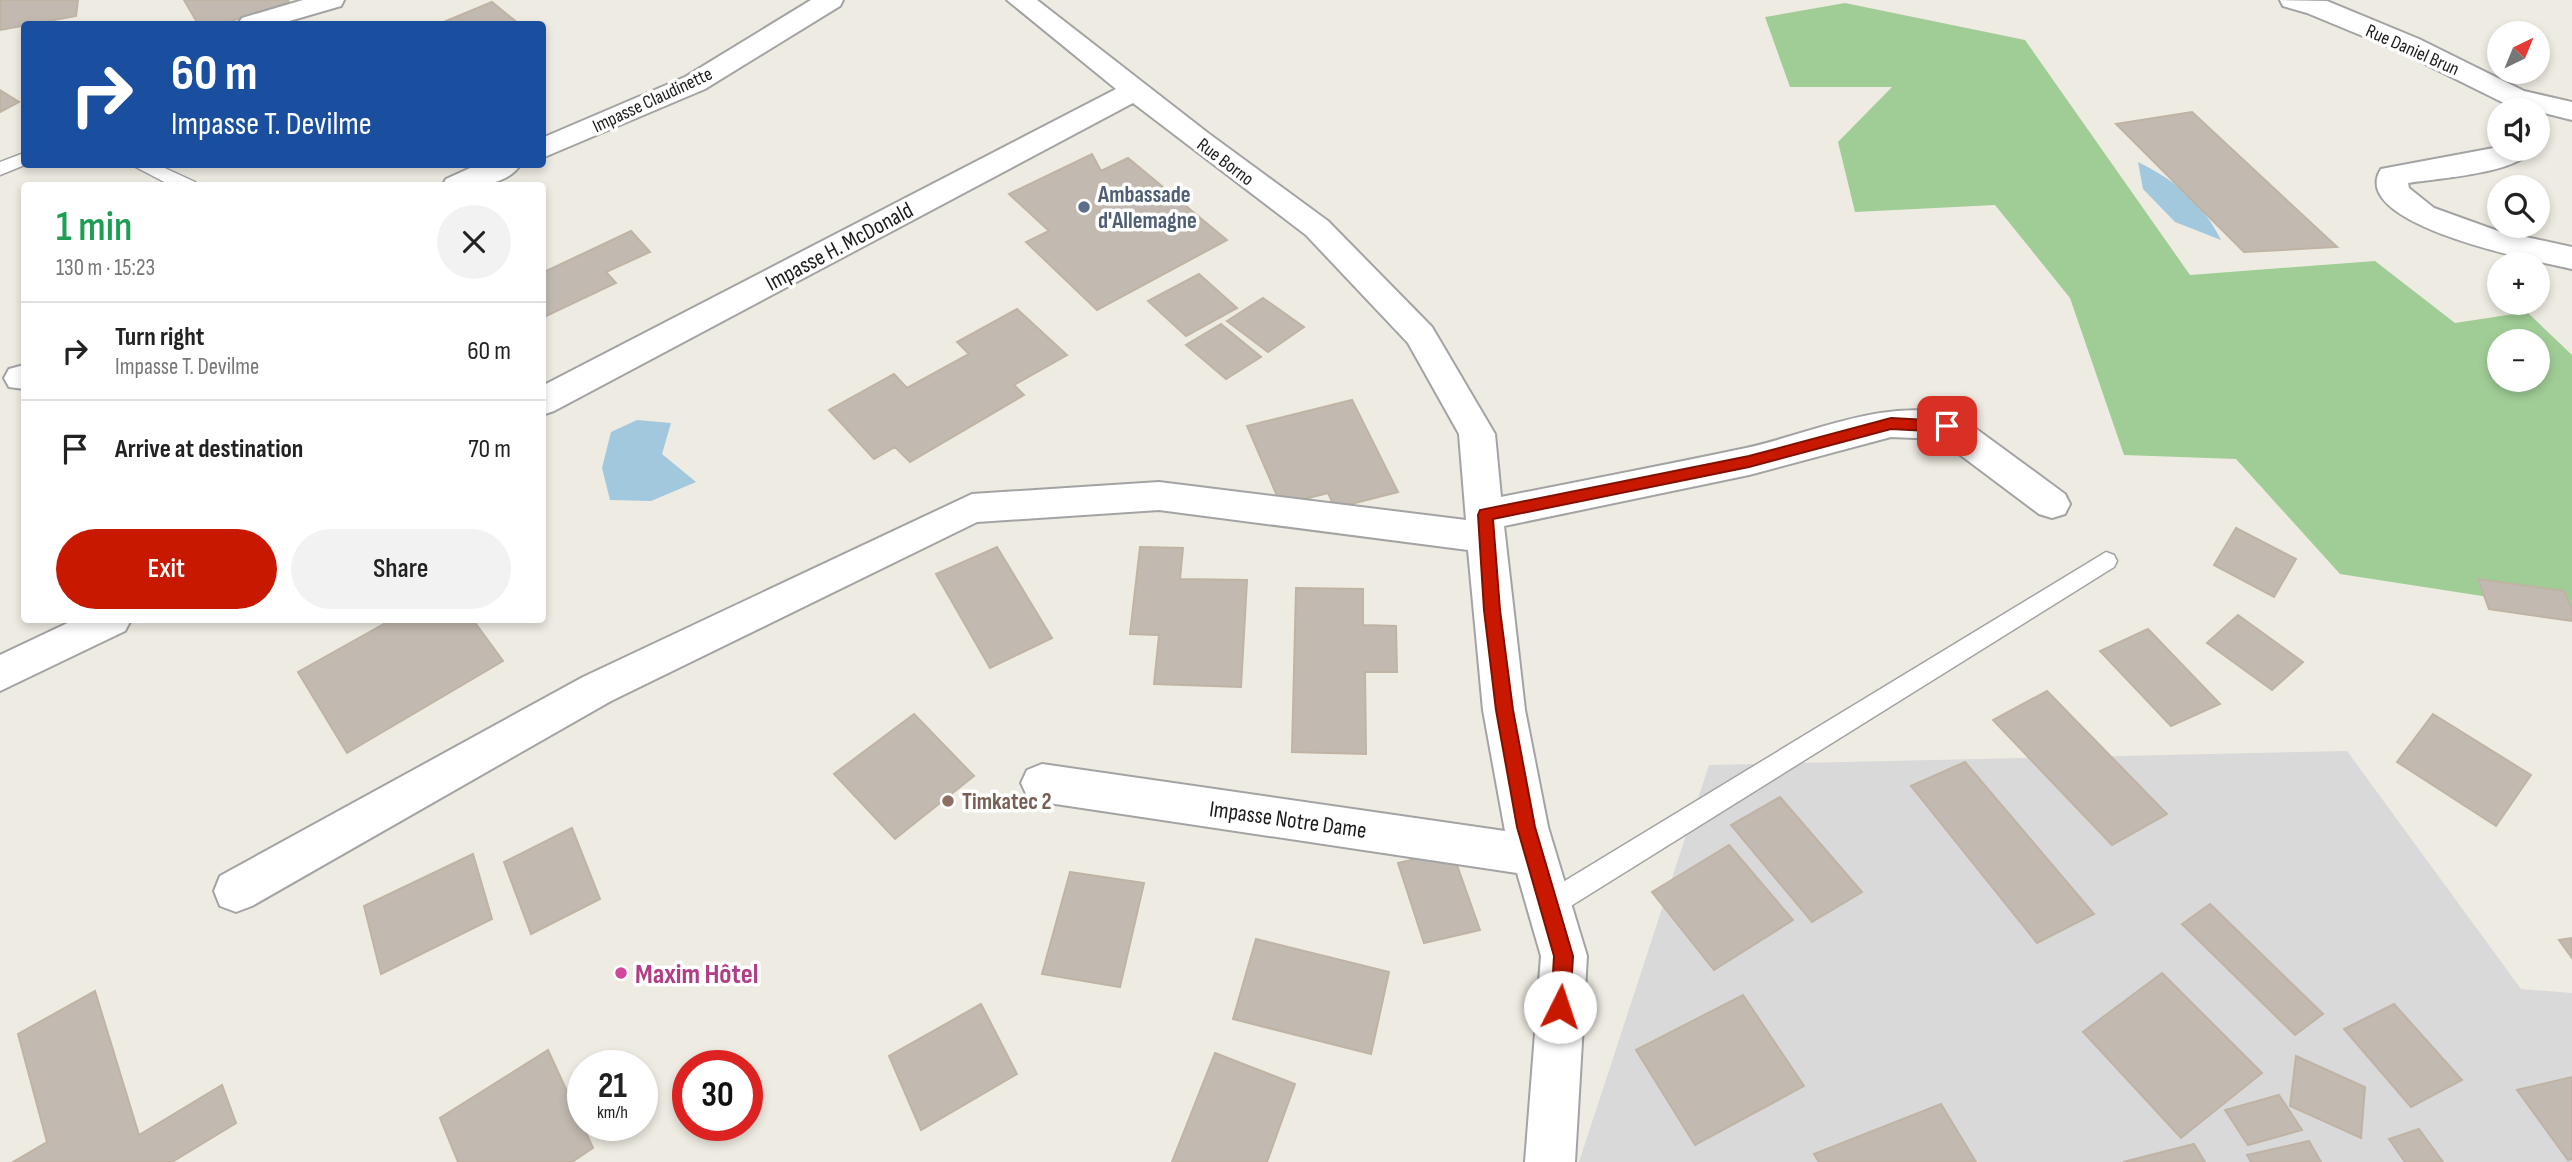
<!DOCTYPE html>
<html lang="en">
<head>
<meta charset="utf-8">
<style>
	:root { --surface:#fff; --page:#f2f2f2; --text:#222; --muted:#767676; --line:#e0e0e0; --accent:#c81800 }
	body { margin:0; font-family:"Sofia Sans Condensed",sans-serif; background:var(--page); color:var(--text); height:100vh; display:flex; flex-direction:column; font-size:26px; white-space:nowrap }
	* { box-sizing:border-box; margin:0 }
	p { font-size:23px; color:var(--muted) }
	.icon { flex:none; width:38px; height:38px; fill:none; stroke:currentColor; stroke-width:2; stroke-linecap:round; stroke-linejoin:round }
	.map { position:relative; flex:1; overflow:hidden }
	.sheet { position:absolute; left:21px; top:182px; width:525px; height:441px; display:flex; flex-direction:column; background:var(--surface); border-radius:7px; box-shadow:0 4px 10px #0003 }
	.sheet>* { flex:none }
	.banner { position:absolute; left:21px; top:21px; width:525px; height:147px; border-radius:7px; box-shadow:0 4px 10px #0003; background:#1a4fa0; color:#fff; overflow:hidden }
	.needle { width:46px; rotate:43deg }
	.fabs { position:absolute; left:2487px; top:21px; display:grid; gap:14px }
	.fabs a { display:grid; place-items:center; width:63px; height:63px; border-radius:50%; background:var(--surface); box-shadow:0 4px 10px #0003; font-size:35px }
	.speed { position:absolute; left:567px; top:1050px; display:flex; gap:14px; font-size:35px; font-weight:700; text-align:center }
	.speed>* { display:grid; place-content:center; width:91px; height:91px; border-radius:50%; background:var(--surface); box-shadow:0 4px 10px #0003; line-height:1 }
	.speed small { font-size:18px; font-weight:400 }
	.speed .limit { border:10px solid #d22; background:#fff; color:#111 }
	.pin { position:absolute; display:grid; place-items:center; width:60px; height:60px; color:#fff; margin:-30px; border-radius:14px; box-shadow:0 4px 10px #0006 }
	.me { position:absolute; width:77px; margin:-38px; rotate:4deg; stroke-linejoin:round; filter:drop-shadow(0 0 5px #0008) }
	.turn { display:flex; align-items:center; gap:24px; height:147px; padding:0 35px; font-size:32px }
	.turn .icon { width:91px; height:91px; stroke-width:2.5 }
	.turn b { display:block; font-size:49px; line-height:60px }
	.round { display:grid; place-items:center; flex:none; width:74px; height:74px; border-radius:37px; background:var(--page) }
	.overview { display:flex; align-items:center; justify-content:space-between; height:119px; padding:0 35px }
	h1 { font-size:42px; font-weight:600; line-height:52px; color:#1e9e55 }
	.cta { display:flex; gap:14px; margin-top:auto; padding:14px 35px }
	.cta a { flex:1; height:80px; border-radius:42px; background:var(--accent); color:#fff; font-size:28px; font-weight:600; line-height:80px; text-align:center }
	.cta a+a { background:var(--page); color:var(--text) }
	ul { padding:0; list-style:none }
	li { display:flex; align-items:center; gap:21px; height:98px; padding:0 35px; border-top:2px solid var(--line) }
	li div { flex:1 }
	li b { display:block; font-size:26px }
	li em { font-style:normal }
	.map>svg:first-child { display:block }
</style>
</head>
<body>
<div class="map">
<svg width="2572" height="1162" viewBox="0 0 2572 1162">
	<rect width="100%" height="100%" fill="#eeebe2"/>
	<!-- residential -->
	<path fill="#dad9d9" d="M2347,751L2521,989L2572,993V1162H1579L1709,765Z"/>
	<!-- forest -->
	<path fill="#a0cd96" fill-rule="evenodd" d="M1845,3L2025,40L2190,275L2375,261L2455,323L2527,312L2572,355V610L2340,574L2236,459L2124,455L2070,298L1995,205L1855,212L1838,142L1892,87H1790L1765,17ZM2499,341H2538V380H2499Z"/>
	<!-- water -->
	<path fill="#a1c8dc" d="M2138,162C2176,181 2202,202 2221,240L2175,222L2143,189Z
		M637,420L671,423L662,454L696,482L651,501L610,500L602,468L611,432Z"/>
	<!-- building -->
	<path fill="#c2bab1" stroke="#bfb3a4" stroke-width="2" d="M1,0H78L76,16L0,30Z
		M184,0H288L289,2L222,24H198Z
		M492,2L519,24H439Z
		M0,90L19,102L0,112Z
		M2192,112L2337,247L2244,252L2116,124Z
		M1092,154L1101,171L1128,158L1227,240L1097,310L1026,242L1049,231L1009,194Z
		M631,231L650,252L606,272L616,283L542,318V273Z
		M1199,274L1237,308L1186,336L1148,301Z
		M1263,298L1304,327L1268,352L1227,321Z
		M1017,309L1067,355L1014,385L1024,395L910,462L895,447L874,459L829,410L894,374L907,388L969,354L957,342Z
		M1221,324L1261,357L1226,379L1186,345Z
		M1352,400L1398,492L1335,508L1328,493L1281,505L1247,426Z
		M2236,528L2296,559L2274,597L2214,565Z
		M997,547L1052,638L990,668L936,574Z
		M1140,547L1183,548L1180,579L1247,580L1241,687L1154,684L1159,635L1130,634Z
		M2478,579L2564,591L2572,610V621L2489,609Z
		M1296,588L1363,589V625L1396,626L1397,672H1365L1366,754L1292,752Z
		M2238,615L2303,662L2272,690L2207,643Z
		M391,620H473L503,661L347,753L298,672Z
		M2148,629L2220,704L2171,726L2100,651Z
		M2047,691L2167,814L2112,845L1993,720Z
		M914,714L974,776L895,839L834,774Z
		M2433,714L2531,775L2496,826L2397,762Z
		M1965,762L2094,914L2037,943L1911,786Z
		M1780,797L1862,892L1812,922L1731,825Z
		M572,828L600,899L531,934L504,862Z
		M1729,845L1793,920L1714,970L1652,892Z
		M1452,851L1480,930L1424,943L1398,863Z
		M473,854L492,919L381,974L364,906Z
		M1070,872L1144,883L1120,987L1042,974Z
		M2210,904L2323,1014L2295,1035L2182,924Z
		M2572,938V958L2559,940Z
		M1256,939L1389,972L1371,1054L1233,1019Z
		M2162,973L2262,1073L2181,1138L2083,1032Z
		M95,991L139,1135L222,1085L236,1123L172,1162H13L47,1142L18,1034Z
		M1743,995L1804,1086L1695,1145L1636,1050Z
		M981,1004L1017,1074L921,1130L889,1056Z
		M2394,1004L2462,1080L2411,1107L2344,1029Z
		M548,1050L593,1148L572,1162H458L440,1118Z
		M1215,1053L1295,1084L1267,1162H1172Z
		M2296,1056L2365,1087L2361,1138L2290,1106Z
		M2572,1077V1159L2568,1160L2517,1090Z
		M2279,1095L2302,1130L2248,1145L2225,1110Z
		M1941,1104L1976,1162H1819L1814,1154Z
		M2419,1129L2443,1162H2405L2389,1139Z
		M2309,1141L2321,1162H2251L2247,1155Z
		M2194,1144L2205,1162H2123Z"/>
	<g fill="none" stroke-linecap="round" stroke-linejoin="round">
		<defs>
			<path id="service" d="M24,153L27,164L0,175V162Z
				M130,164H156L195,182L198,186H172Z
				M2106,552L2114,555L2117,561L2114,567L1558,914L1549,918L1540,914L1536,905L1540,896Z"/>
			<path id="minor" d="M303,0H344L341,6L279,24H238L242,18Z
				M811,0H843L840,6L705,89L542,158V138L685,77Z
				M1007,0H1037L1208,133L1328,221L1432,327L1495,434L1501,497C1583,481 1665,465 1746,448C1814,433 1890,395 1960,417L2065,494L2070,504L2065,514L2052,518L2039,514L1939,439L1891,437L1749,475L1504,526L1525,710L1548,827L1587,956L1575,1162H1525L1541,956L1517,873L1042,802L1027,796L1021,783L1027,770L1042,764L1505,831L1483,710L1468,550L1159,510L977,522L611,701L252,906L236,912L220,906L214,891L220,876L583,677L972,494L1159,482L1466,520L1459,434L1408,343L1306,235L1133,103L554,411L542,415V386L1116,89Z
				M2280,0L2327,1L2419,39L2524,91L2572,102V120L2504,103L2399,51L2307,13L2283,6Z
				M2499,147V149H2533C2517,174 2438,178 2408,183L2409,188L2434,208L2498,231L2572,247V269C2541,262 2345,225 2381,169Z
				M479,164H521C505,189 467,186 442,186L446,179Z
				M24,365V389L9,387L4,378L9,369Z
				M74,620H131L125,631L0,691V655Z"/>
		</defs>
		<!-- service casing -->
		<use href="#service" stroke="#a3a3a3" stroke-width="3"/>
		<!-- minor casing -->
		<use href="#minor" stroke="#a3a3a3" stroke-width="4"/>
		<!-- service -->
		<use href="#service" fill="#fff" fill-rule="evenodd"/>
		<!-- minor -->
		<use href="#minor" fill="#fff" fill-rule="evenodd"/>
	</g>
	<!-- route -->
	<path fill="#c81800" stroke="#821000" stroke-width="2" d="M1891,418L1947,421L1954,426L1947,432L1891,429L1749,467L1493,519L1500,610L1513,710L1535,827L1573,956L1570,1007L1567,1014L1560,1017L1554,1014L1551,1007L1554,956L1517,827L1496,710L1484,610L1478,515L1480,510L1749,456Z"/>
	<!-- markers -->
	<circle fill="#5c6f8a" stroke="#fff" stroke-width="2.5" cx="1084" cy="207" r="7"/>
	<circle fill="#8d6e63" stroke="#fff" stroke-width="2.5" cx="948" cy="801" r="7"/>
	<circle fill="#d1479c" stroke="#fff" stroke-width="2.5" cx="621" cy="973" r="7"/>
	<g text-anchor="middle" stroke-width="7" stroke-linejoin="round" paint-order="stroke">
		<!-- far-street labels -->
		<g font-size="19" fill="#1c1c1c" stroke="#fff">
			<text transform="translate(2413 49) rotate(24)" y="7">Rue Daniel Brun</text>
			<text transform="translate(652 99) rotate(-25)" y="7">Impasse Claudinette</text>
			<text transform="translate(1226 161) rotate(37)" y="7">Rue Borno</text>
		</g>
		<!-- service labels -->
		<g font-size="23" font-weight="bold" fill="#4e5e75" stroke="#fff" text-anchor="start">
			<text x="1098" y="202">Ambassade<tspan x="1098" dy="26">d'Allemagne</tspan></text>
		</g>
		<!-- street labels -->
		<g font-size="23" fill="#1c1c1c" stroke="#fff">
			<text transform="translate(839 246) rotate(-28)" y="8">Impasse H. McDonald</text>
			<text transform="translate(1288 819) rotate(8)" y="8">Impasse Notre Dame</text>
		</g>
		<!-- education labels -->
		<g font-size="23" font-weight="bold" fill="#785e54" stroke="#fff" text-anchor="start">
			<text x="962" y="809">Timkatec 2</text>
		</g>
		<!-- near-hotel labels -->
		<g font-size="28" font-weight="bold" fill="#b23c85" stroke="#fff" text-anchor="start">
			<text x="635" y="983">Maxim Hôtel</text>
		</g>
	</g>
</svg>
<div class="fabs">
<a><svg class="needle" viewBox="-14 -14 28 28"><path d="M0-13l5 13h-10z" fill="#e53935"/><path d="M0 13l5-13h-10z" fill="#767676"/></svg></a>
<a><svg class="icon" aria-label="sound" viewBox="0 0 24 24"><path d="M4 9h4l5-4v14l-5-4H4zM17 9q2 3 0 6"/></svg></a>
<a><svg class="icon" aria-label="search" viewBox="0 0 24 24"><circle cx="10" cy="10" r="6"/><path d="M15 15l6 6"/></svg></a>
<a>+</a>
<a>−</a>
</div>
<div class="speed"><div>21<small>km/h</small></div><div class="limit">30</div></div>
<div class="pin" style="left:1947px;top:426px;background:#d93025"><svg class="icon" aria-label="arrive" viewBox="0 0 24 24"><path d="M6 21V4h12l-3 4 3 4H6"/></svg></div>
<svg class="me" style="left:1560px;top:1007px" viewBox="-20 -20 40 40"><circle r="19" fill="#fff"/><path d="M0-13L10 11 0 6-10 11z" fill="#c81800"/></svg>
<div class="banner">
<div class="turn"><svg class="icon" aria-label="right" viewBox="0 0 24 24"><path d="M7 20v-9h11M14 6l5 5-5 5"/></svg><div><b>60 m</b>Impasse T. Devilme</div></div>
</div>
<section class="sheet">
<div class="overview"><div><h1>1 min</h1><p>130 m · 15:23</p></div><a class="round"><svg class="icon" aria-label="close" viewBox="0 0 24 24"><path d="M6 6l12 12M18 6L6 18"/></svg></a></div>
<ul>
<li><svg class="icon" aria-label="right" viewBox="0 0 24 24"><path d="M7 20v-9h11M14 6l5 5-5 5"/></svg><div><b>Turn right</b><p>Impasse T. Devilme</p></div><em>60 m</em></li>
<li><svg class="icon" aria-label="arrive" viewBox="0 0 24 24"><path d="M6 21V4h12l-3 4 3 4H6"/></svg><div><b>Arrive at destination</b></div><em>70 m</em></li>
</ul>
<div class="cta"><a>Exit</a><a>Share</a></div>
</section>
</div>
</body>
</html>
